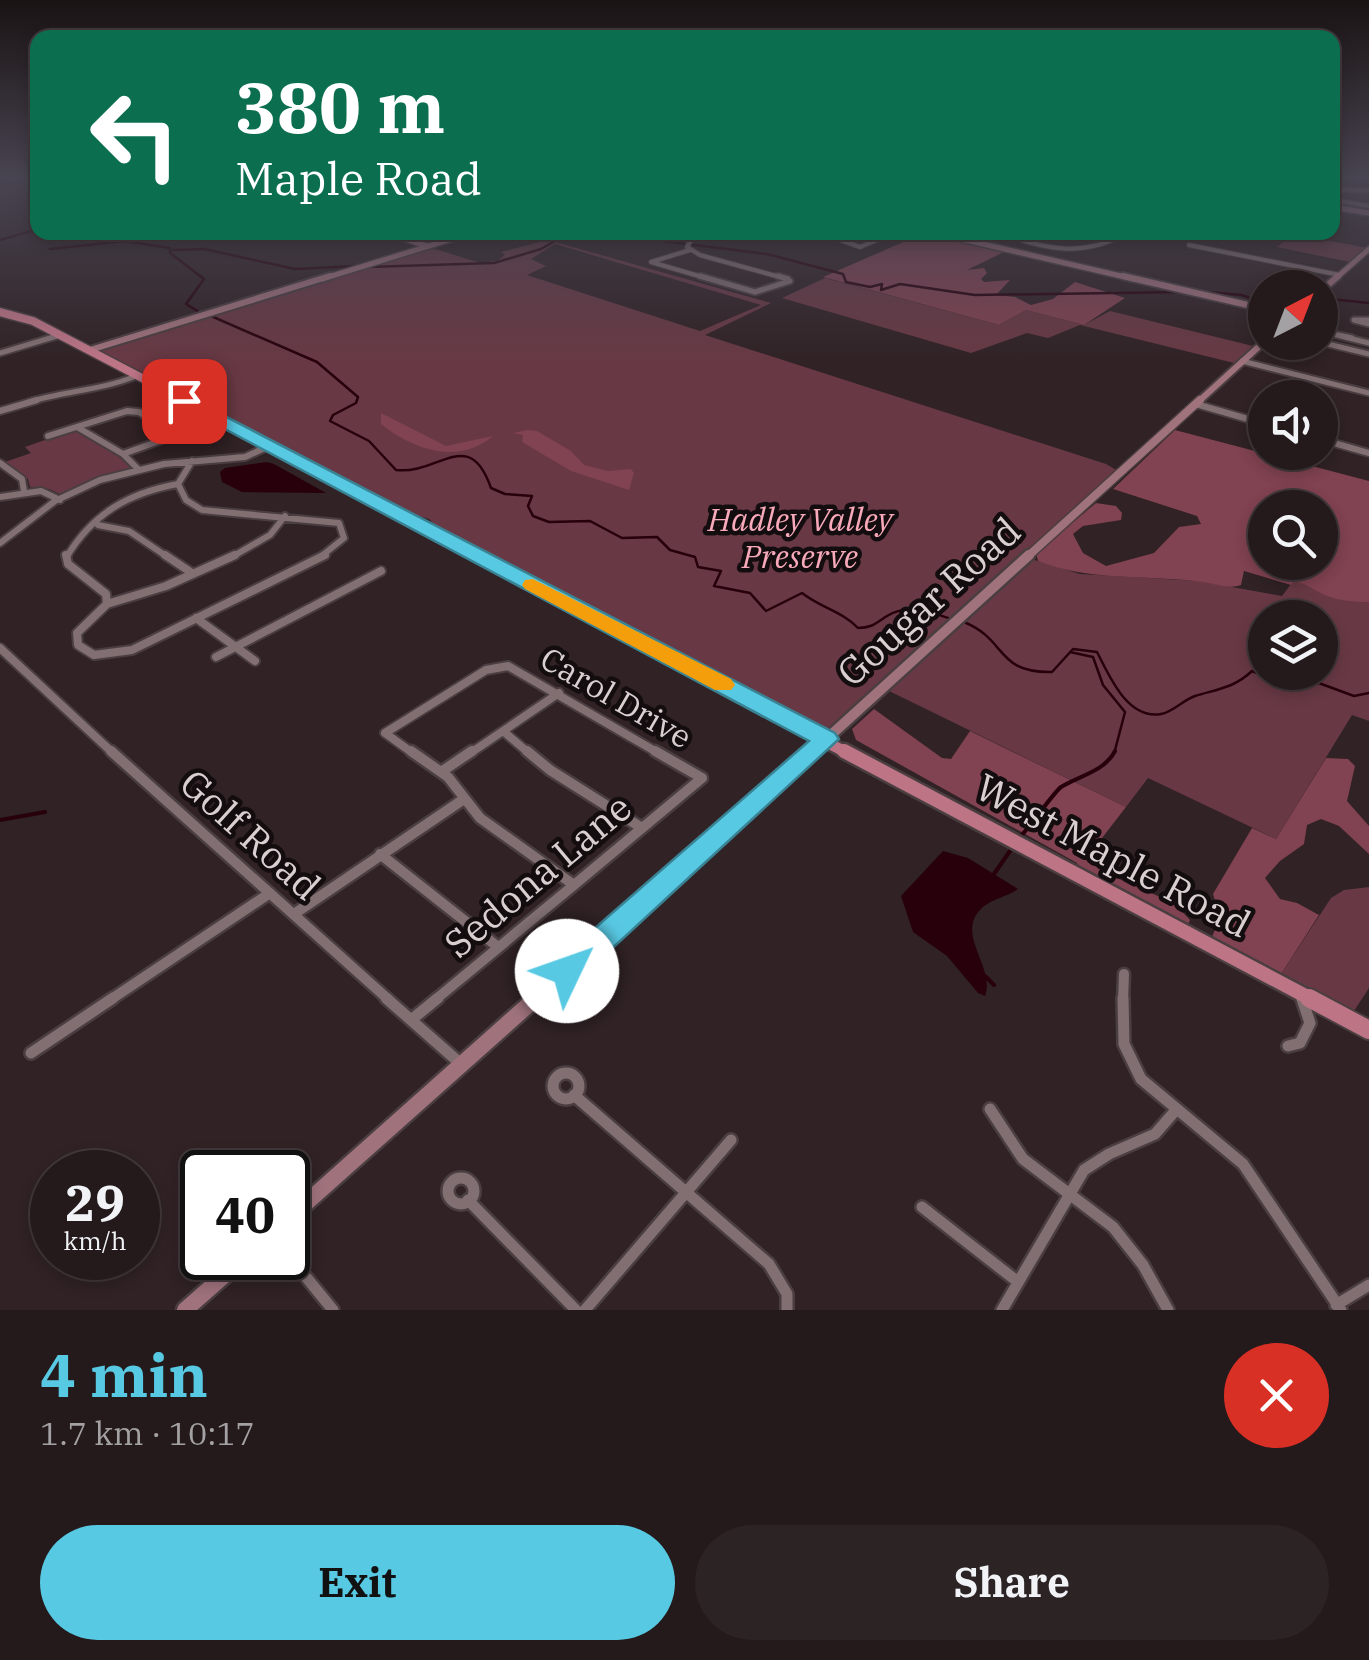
<!DOCTYPE html>
<html lang="en">
<head>
<meta charset="utf-8">
<style>
	:root { --surface:#241a1c; --page:#2c2325; --text:#f1f3f6; --muted:#a3a1a3; --line:#41383b; --accent:#58c9e3 }
	body { margin:0; font-family:"IBM Plex Serif",serif; background:var(--page); color:var(--text); height:100vh; display:flex; flex-direction:column; font-size:38px; white-space:nowrap }
	* { box-sizing:border-box; margin:0 }
	p { font-size:32px; color:var(--muted) }
	.icon { flex:none; width:55px; height:55px; fill:none; stroke:currentColor; stroke-width:2; stroke-linecap:round; stroke-linejoin:round }
	.map { position:relative; height:1310px; overflow:hidden }
	.drawer { display:flex; flex-direction:column; background:var(--surface); flex:1 }
	.drawer>* { flex:none }
	.top-card { position:absolute; left:30px; top:30px; width:1310px; height:210px; border-radius:20px; box-shadow:0 5px 15px #0003,0 0 0 2px var(--line); background:#0b6e4f; color:#fff; overflow:hidden }
	.needle { width:65px; rotate:42deg }
	.fabs { position:absolute; left:1248px; top:270px; display:grid; gap:20px }
	.fabs a { display:grid; place-items:center; width:90px; height:90px; border-radius:50%; background:var(--surface); box-shadow:0 5px 15px #0003,0 0 0 2px var(--line); font-size:50px }
	.speed { position:absolute; left:30px; top:1150px; display:flex; gap:20px; font-size:50px; font-weight:700; text-align:center }
	.speed>* { display:grid; place-content:center; width:130px; height:130px; border-radius:50%; background:var(--surface); box-shadow:0 5px 15px #0003,0 0 0 2px var(--line); line-height:1 }
	.speed small { font-size:25px; font-weight:400 }
	.speed .limit { border:5px solid #111; border-radius:15px; background:#fff; color:#111 }
	.pin { position:absolute; display:grid; place-items:center; width:85px; height:85px; color:#fff; margin:-42px; border-radius:20px; box-shadow:0 5px 15px #0006 }
	.me { position:absolute; width:110px; margin:-55px; rotate:48deg; stroke-linejoin:round; filter:drop-shadow(0 0 8px #0008) }
	.turn { display:flex; align-items:center; gap:35px; height:210px; padding:0 40px; font-size:45px }
	.turn .icon { width:130px; height:130px; stroke-width:2.5 }
	.turn b { display:block; font-size:70px; line-height:85px }
	.round { display:grid; place-items:center; flex:none; width:105px; height:105px; border-radius:52px; background:var(--page) }
	.head { display:flex; align-items:center; justify-content:space-between; height:170px; padding:0 40px }
	h1 { font-size:60px; font-weight:700; line-height:75px; color:var(--accent) }
	.primary-button { display:flex; gap:20px; margin-top:auto; padding:20px 40px }
	.primary-button a { flex:1; height:115px; border-radius:60px; background:var(--accent); color:#111; font-size:40px; font-weight:700; line-height:115px; text-align:center }
	.primary-button a+a { background:var(--page); color:var(--text) }
	.map>svg:first-child { display:block }
</style>
</head>
<body>
<div class="map">
<svg width="1369" height="1310" viewBox="0 0 1369 1310">
	<rect width="100%" height="100%" fill="#302225"/>
	<!-- green -->
	<path fill="#683944" fill-rule="evenodd" d="M1294,234L1368,248L1350,262L1277,247Z
		M548,240L771,303L705,335L1106,464L1118,471L831,731L821,732L444,534L429,519L404,512L97,351L429,247L480,263L497,261L505,255L501,252ZM555,244L761,305L700,331L527,275L546,266L531,259Z
		M825,278L999,325L1026,310L1084,325L1110,311L1253,346L1234,363L1080,325L1048,338L1027,333L971,353L782,298Z
		M76,429L118,453L133,469L62,495L49,489L30,487L28,479L5,462L31,453L25,447Z
		M1369,550V721L1352,715L1276,839L1148,778L1126,807L885,689L1028,558L1080,574L1199,581L1282,596L1307,563ZM1265,618H1320V672H1265Z
		M1369,887V988L1352,1014L1281,974L1331,898L1344,890Z"/>
	<!-- forest -->
	<path fill="#814251" fill-rule="evenodd" d="M924,233L1006,251L967,270L984,268L987,273L981,279L984,282L1010,280L996,295L1015,297L1031,305L1053,299L1075,282L1125,298L1084,325L1026,310L999,325L823,277Z
		M381,413L446,446L493,436C458,466 412,449 381,424Z
		M528,430L537,431L571,451L584,465L608,471L631,469L634,473L629,490L571,471L522,442L523,435L513,433Z
		M1175,430L1369,481V602C1355,602 1339,601 1325,595C1313,590 1308,584 1294,581L1291,585L1244,571L1241,585C1227,590 1210,582 1195,581C1141,575 1088,581 1038,561L1036,553L1096,503L1116,506L1122,513L1121,520L1083,526L1073,534L1083,553L1106,566L1154,553L1179,527L1201,524L1197,516L1113,489ZM1265,508H1320V562H1265Z
		M874,709L942,758L951,759L970,731L1126,807L1092,851L1107,861L1110,875L1174,903L1190,920L1187,927L1078,869L1077,863L856,740L852,729Z
		M1326,758L1348,759L1355,766L1347,801L1369,826V854L1339,826L1321,819L1307,825L1304,844L1280,861L1265,878L1280,899L1297,903L1319,915L1281,974L1212,937L1220,917L1213,894L1252,828L1276,839Z"/>
	<!-- water -->
	<path fill="#27000c" d="M267,462L274,464L326,493L242,492L222,482L220,472L225,468Z
		M943,851L968,858L1018,889C1007,897 994,898 983,907C953,933 996,967 985,996L978,993L947,956L913,932L901,896Z"/>
	<g fill="none" stroke-linecap="round" stroke-linejoin="round">
		<!-- stream-far1 -->
		<path stroke="#27000c" stroke-width="2.5" d="M1332,184L1369,185
			M0,186L31,179
			M0,240L38,229
			M50,249L125,241L170,248V253L204,279L186,304L199,312
			M173,250L204,249L295,269L357,266
			M368,267L494,263L541,249L562,237L605,234L767,254L843,274L846,282L870,287L882,284L881,290L900,284L975,295L1180,292
			M1208,292L1242,295L1265,304
			M1320,298L1369,303
			M211,316L317,362L358,397L356,403L333,415L330,421L369,441L396,470C439,475 469,425 491,488L505,494L532,496L528,506L533,516L549,522L590,521L622,538L657,537L670,550L695,557L698,567L721,571L714,586L750,593L766,611L802,593C821,608 842,611 858,628C872,628 876,623 887,616C907,603 931,612 951,619
			M964,622C1008,640 995,673 1052,672L1073,649L1097,652C1109,675 1127,720 1161,714C1173,712 1183,700 1195,696C1218,689 1234,688 1252,671L1290,687L1316,682L1354,696L1369,693
			M1070,652L1093,657L1103,685L1125,712L1114,754"/>
		<!-- stream -->
		<path stroke="#27000c" stroke-width="4" d="M0,820L45,812
			M1020,837C1030,827 1054,792 1061,787C1079,776 1105,771 1115,751
			M994,874L1012,848
			M985,976L994,985"/>
		<defs>
			<path id="street-far5" d="M1332,189L1369,191
				M1340,201L1369,206
				M710,232L691,240L687,247L700,255L787,279
				M818,232L860,247L896,232
				M999,232C1043,250 1085,258 1128,232
				M1045,232H1076
				M825,237L842,232
				M1189,245L1340,275
				M690,250L651,262L709,279"/>
			<path id="street-far4" d="M700,276L755,292L790,281
				M778,276L788,279
				M1369,320H1354L1369,324
				M1352,338L1329,333L1369,343
				M1320,342L1369,354
				M0,353L60,335
				M1242,361L1369,393
				M29,402C65,391 102,390 136,376"/>
			<path id="street-far3" d="M1196,404L1265,424
				M0,411L37,400
				M77,427L123,454L139,470
				M48,436L127,411L139,412L169,431L162,440L123,454
				M1320,439L1369,453
				M192,461L178,484L186,500L202,510L339,523L344,538L319,558
				M0,463L22,479L24,491
				M0,497L41,491L60,500
				M98,525L129,531L169,558
				M0,543L55,501L100,480L164,464L245,457L269,446
				M66,558C92,514 128,493 178,484
				M230,558L270,535L285,516"/>
			<path id="street-far2" d="M66,555L68,564L106,594L107,604
				M165,555L192,573
				M107,604L77,633L78,645L94,655L132,650L325,555
				M107,604L166,586L235,555
				M196,618L255,661
				M0,648L114,754
				M216,657L381,571
				M503,731L530,754
				M414,754L385,733L486,670L508,666L660,754
				M469,754L559,693"/>
			<path id="street-far1" d="M111,751L389,1000
				M411,751L448,777L480,818L574,885
				M527,751L550,770L642,828
				M441,772L472,751
				M380,854L498,947
				M574,885L702,778L655,751
				M294,914L464,799
				M110,1000L270,893
				M435,1000L574,885
				M1123,1000L1124,974"/>
			<path id="street" d="M386,998L461,1064
				M1123,998L1124,1044L1141,1079L1243,1164L1341,1310
				M411,1020L438,998
				M1288,1046L1300,1043L1310,1023L1302,999
				M31,1053L113,998
				M553 1086a13 13 0 1 1 26 0a13 13 0 1 1-26 0Z
				M574,1095L769,1264L787,1294V1310
				M990,1109L1023,1159L1113,1227L1143,1265L1168,1310
				M448 1191a13 13 0 1 1 26 0a13 13 0 1 1-26 0Z
				M468,1200L576,1310
				M922,1207L1018,1282
				M288,1255L333,1310
				M1336,1305L1369,1285
				M585,1310L731,1140
				M1002,1310L1084,1170L1109,1154L1155,1134L1176,1110"/>
			<path id="secondary-far5" d="M1332,207L1369,213
				M384,232L427,246
				M931,232L1134,279
				M322,279L474,232
				M1335,279L1369,249"/>
			<path id="secondary-far4" d="M1123,276L1265,309
				M1320,292L1338,276
				M90,350L330,276
				M1198,402L1265,341"/>
			<path id="secondary-far3" d="M1026,558L1200,400"/>
			<path id="secondary-far2" d="M810,754L1029,555"/>
			<path id="secondary-far1" d="M533,1000L813,751"/>
			<path id="secondary" d="M288,1219L536,998
				M185,1310L244,1258"/>
			<path id="primary-far4" d="M0,312L33,321L188,402"/>
			<path id="primary-far3" d="M183,400L481,558"/>
			<path id="primary-far2" d="M476,555L849,754"/>
			<path id="primary-far1" d="M844,751L1313,1000"/>
			<path id="primary" d="M1309,998L1369,1030"/>
		</defs>
		<!-- street-far5 casing -->
		<use href="#street-far5" stroke="#4a3e41" stroke-width="6"/>
		<!-- street-far4 casing -->
		<use href="#street-far4" stroke="#4a3e41" stroke-width="9"/>
		<!-- street-far3 casing -->
		<use href="#street-far3" stroke="#4a3e41" stroke-width="10"/>
		<!-- street-far2 casing -->
		<use href="#street-far2" stroke="#4a3e41" stroke-width="12"/>
		<!-- street-far1 casing -->
		<use href="#street-far1" stroke="#4a3e41" stroke-width="15"/>
		<!-- street casing -->
		<use href="#street" stroke="#4a3e41" stroke-width="16"/>
		<!-- secondary-far5 casing -->
		<use href="#secondary-far5" stroke="#4a3e41" stroke-width="8"/>
		<!-- secondary-far4 casing -->
		<use href="#secondary-far4" stroke="#4a3e41" stroke-width="10"/>
		<!-- secondary-far3 casing -->
		<use href="#secondary-far3" stroke="#4a3e41" stroke-width="11"/>
		<!-- secondary-far2 casing -->
		<use href="#secondary-far2" stroke="#4a3e41" stroke-width="15"/>
		<!-- secondary-far1 casing -->
		<use href="#secondary-far1" stroke="#4a3e41" stroke-width="18"/>
		<!-- secondary casing -->
		<use href="#secondary" stroke="#4a3e41" stroke-width="21"/>
		<!-- primary-far4 casing -->
		<use href="#primary-far4" stroke="#4a3e41" stroke-width="11"/>
		<!-- primary-far3 casing -->
		<use href="#primary-far3" stroke="#4a3e41" stroke-width="12"/>
		<!-- primary-far2 casing -->
		<use href="#primary-far2" stroke="#4a3e41" stroke-width="16"/>
		<!-- primary-far1 casing -->
		<use href="#primary-far1" stroke="#4a3e41" stroke-width="19"/>
		<!-- primary casing -->
		<use href="#primary" stroke="#4a3e41" stroke-width="22"/>
		<!-- street-far5 -->
		<use href="#street-far5" stroke="#816f72" stroke-width="4"/>
		<!-- street-far4 -->
		<use href="#street-far4" stroke="#816f72" stroke-width="5"/>
		<!-- street-far3 -->
		<use href="#street-far3" stroke="#816f72" stroke-width="6"/>
		<!-- street-far2 -->
		<use href="#street-far2" stroke="#816f72" stroke-width="8"/>
		<!-- street-far1 -->
		<use href="#street-far1" stroke="#816f72" stroke-width="10"/>
		<!-- street -->
		<use href="#street" stroke="#816f72" stroke-width="11"/>
		<!-- secondary-far5 -->
		<use href="#secondary-far5" stroke="#9f727c" stroke-width="5"/>
		<!-- secondary-far4 -->
		<use href="#secondary-far4" stroke="#9f727c" stroke-width="6"/>
		<!-- secondary-far3 -->
		<use href="#secondary-far3" stroke="#9f727c" stroke-width="8"/>
		<!-- secondary-far2 -->
		<use href="#secondary-far2" stroke="#9f727c" stroke-width="10"/>
		<!-- secondary-far1 -->
		<use href="#secondary-far1" stroke="#9f727c" stroke-width="12"/>
		<!-- secondary -->
		<use href="#secondary" stroke="#9f727c" stroke-width="16"/>
		<!-- primary-far4 -->
		<use href="#primary-far4" stroke="#bd7586" stroke-width="8"/>
		<!-- primary-far3 -->
		<use href="#primary-far3" stroke="#bd7586" stroke-width="9"/>
		<!-- primary-far2 -->
		<use href="#primary-far2" stroke="#bd7586" stroke-width="11"/>
		<!-- primary-far1 -->
		<use href="#primary-far1" stroke="#bd7586" stroke-width="14"/>
		<!-- primary -->
		<use href="#primary" stroke="#bd7586" stroke-width="18"/>
	</g>
	<!-- sky -->
	<linearGradient id="sky" x2="0" y2="1"><stop stop-color="#1a1314"/><stop offset="0.49" stop-color="#484451"/><stop offset="1" stop-color="#484451" stop-opacity="0"/></linearGradient>
	<rect width="1369" height="363" fill="url(#sky)"/>
	<!-- route -->
	<path fill="#58c9e3" stroke="#398394" stroke-width="2.5" d="M178,398H190L835,733L839,739L578,980L567,984L556,980L551,971L556,962L809,741L178,404Z"/>
	<!-- slow -->
	<path fill="#f59e0b" d="M533,579L731,679L735,685L731,690H715L525,589L522,585L525,580Z"/>
	<g text-anchor="middle" stroke-width="9" stroke-linejoin="round" paint-order="stroke">
		<!-- park labels -->
		<g font-size="32" font-style="italic" fill="#f8a9ba" stroke="#140d0f">
			<text x="800" y="531">Hadley Valley<tspan x="800" dy="37">Preserve</tspan></text>
		</g>
		<!-- street labels -->
		<g font-size="32" fill="#d9cfd1" stroke="#140d0f">
			<text transform="translate(616 698) rotate(30)" y="11">Carol Drive</text>
		</g>
		<!-- near-street labels -->
		<g font-size="38" fill="#d9cfd1" stroke="#140d0f">
			<text transform="translate(929 602) rotate(-42)" y="13">Gougar Road</text>
			<text transform="translate(250 835) rotate(42)" y="13">Golf Road</text>
			<text transform="translate(1113 856) rotate(28)" y="13">West Maple Road</text>
			<text transform="translate(538 876) rotate(-40)" y="13">Sedona Lane</text>
		</g>
	</g>
</svg>
<div class="fabs">
<a><svg class="needle" viewBox="-14 -14 28 28"><path d="M0-13l5 13h-10z" fill="#e53935"/><path d="M0 13l5-13h-10z" fill="#a3a1a3"/></svg></a>
<a><svg class="icon" aria-label="sound" viewBox="0 0 24 24"><path d="M4 9h4l5-4v14l-5-4H4zM17 9q2 3 0 6"/></svg></a>
<a><svg class="icon" aria-label="search" viewBox="0 0 24 24"><circle cx="10" cy="10" r="6"/><path d="M15 15l6 6"/></svg></a>
<a><svg class="icon" aria-label="layers" viewBox="0 0 24 24"><path d="M12 4l9 5-9 5-9-5zM3 14l9 5 9-5"/></svg></a>
</div>
<div class="speed"><div>29<small>km/h</small></div><div class="limit">40</div></div>
<div class="pin" style="left:184px;top:401px;background:#d93025"><svg class="icon" aria-label="arrive" viewBox="0 0 24 24"><path d="M6 21V4h12l-3 4 3 4H6"/></svg></div>
<svg class="me" style="left:567px;top:971px" viewBox="-20 -20 40 40"><circle r="19" fill="#fff"/><path d="M0-13L10 11 0 6-10 11z" fill="#58c9e3"/></svg>
<div class="top-card">
<div class="turn"><svg class="icon" aria-label="left" viewBox="0 0 24 24"><path d="M17 20v-9H6M10 6l-5 5 5 5"/></svg><div><b>380 m</b>Maple Road</div></div>
</div>
</div>
<section class="drawer">
<div class="head"><div><h1>4 min</h1><p>1.7 km · 10:17</p></div><a class="round" style="background:#d93025;color:#fff"><svg class="icon" aria-label="close" viewBox="0 0 24 24"><path d="M6 6l12 12M18 6L6 18"/></svg></a></div>
<div class="primary-button"><a>Exit</a><a>Share</a></div>
</section>
</body>
</html>
